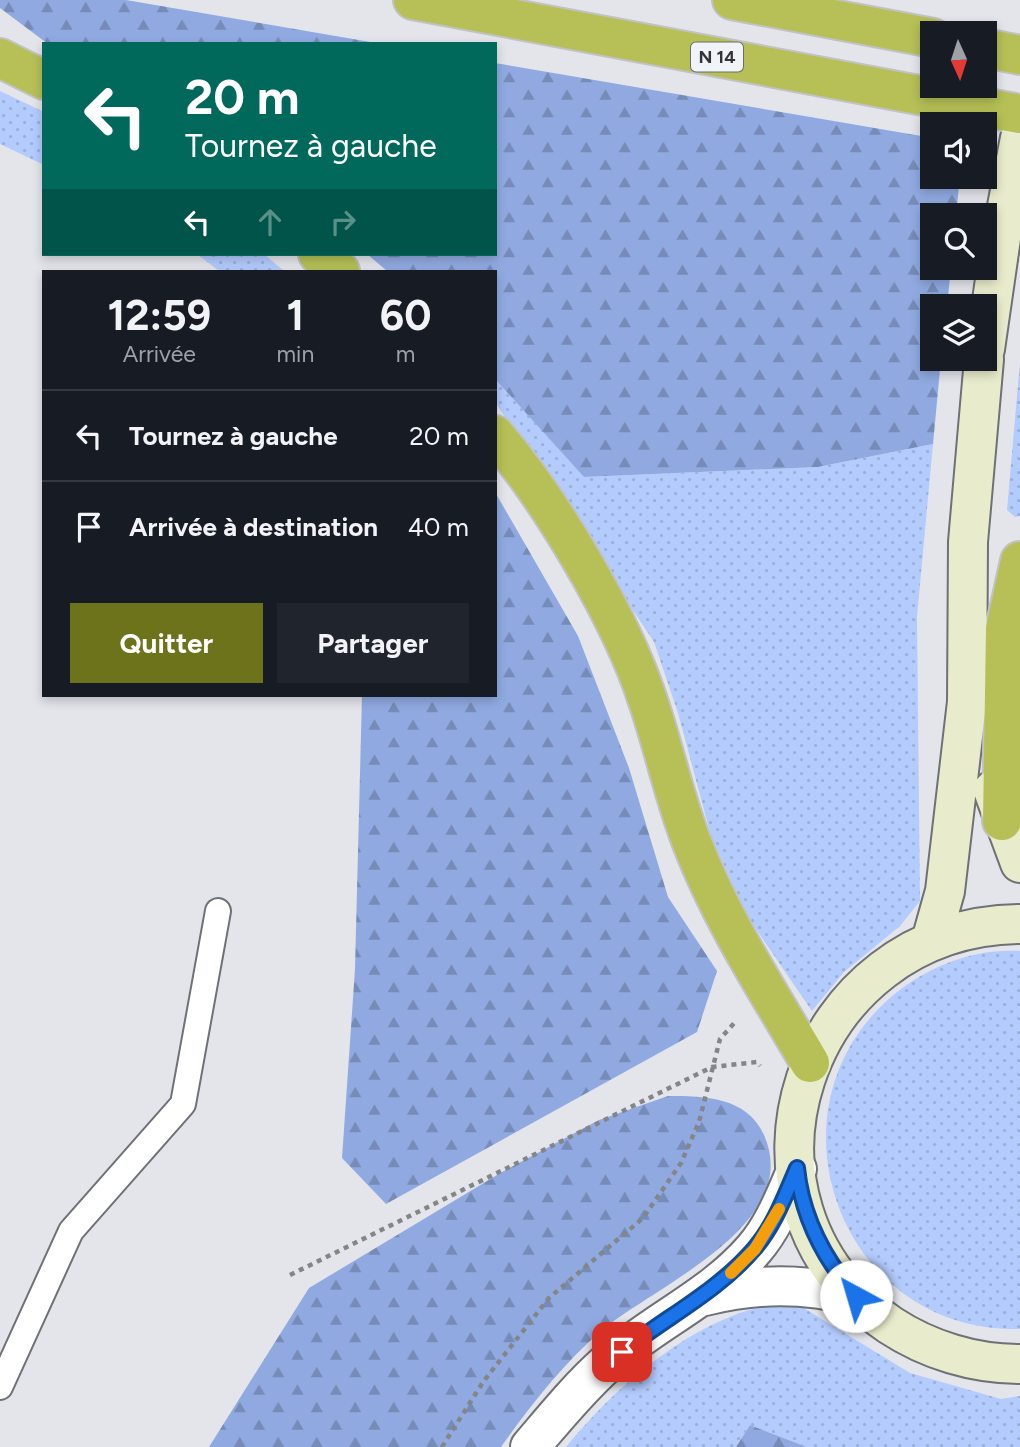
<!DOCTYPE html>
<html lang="fr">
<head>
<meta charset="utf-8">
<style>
	:root { --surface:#171b24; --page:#20242c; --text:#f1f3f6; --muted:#9ea1a6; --line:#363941; --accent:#6c731b }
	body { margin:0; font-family:Figtree,sans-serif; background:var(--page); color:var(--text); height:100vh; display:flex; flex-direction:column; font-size:26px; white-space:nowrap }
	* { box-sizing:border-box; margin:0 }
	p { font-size:23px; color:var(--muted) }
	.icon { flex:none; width:38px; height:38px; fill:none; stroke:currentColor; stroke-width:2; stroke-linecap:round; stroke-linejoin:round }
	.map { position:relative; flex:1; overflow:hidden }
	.details { position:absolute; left:42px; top:270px; width:455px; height:427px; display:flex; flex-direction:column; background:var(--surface); border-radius:0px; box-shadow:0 4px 10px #0003 }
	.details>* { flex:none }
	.top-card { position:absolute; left:42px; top:42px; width:455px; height:214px; border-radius:0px; box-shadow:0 4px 10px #0003; background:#00695c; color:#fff; overflow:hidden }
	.needle { width:46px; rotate:177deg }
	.controls { position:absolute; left:920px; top:21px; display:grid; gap:14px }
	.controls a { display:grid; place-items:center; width:77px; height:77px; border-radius:0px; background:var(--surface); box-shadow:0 4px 10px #0003; font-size:35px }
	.pin { position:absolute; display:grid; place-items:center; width:60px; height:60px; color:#fff; margin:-30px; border-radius:14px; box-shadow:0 4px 10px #0006 }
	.me { position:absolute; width:77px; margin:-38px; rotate:321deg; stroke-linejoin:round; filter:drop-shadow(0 0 5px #0008) }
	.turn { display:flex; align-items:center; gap:24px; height:147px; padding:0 28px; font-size:32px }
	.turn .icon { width:91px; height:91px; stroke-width:2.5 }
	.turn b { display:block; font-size:49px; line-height:60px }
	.lanes { display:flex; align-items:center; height:66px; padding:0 28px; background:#0003; justify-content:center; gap:35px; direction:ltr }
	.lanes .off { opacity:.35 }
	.eta { display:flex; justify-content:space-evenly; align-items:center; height:119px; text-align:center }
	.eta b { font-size:42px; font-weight:700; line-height:49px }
	.cta { display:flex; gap:14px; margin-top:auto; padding:14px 28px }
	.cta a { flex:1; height:80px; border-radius:0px; background:var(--accent); color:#fff; font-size:28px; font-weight:700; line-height:80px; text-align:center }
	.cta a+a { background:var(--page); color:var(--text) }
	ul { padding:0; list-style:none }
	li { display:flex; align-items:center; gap:21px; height:91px; padding:0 28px; border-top:2px solid var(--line) }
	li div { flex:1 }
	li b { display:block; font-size:26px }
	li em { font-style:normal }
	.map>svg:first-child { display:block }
</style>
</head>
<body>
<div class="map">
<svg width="1020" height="1447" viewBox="0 0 1020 1447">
	<defs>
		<pattern id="grass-dots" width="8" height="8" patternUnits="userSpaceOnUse" patternTransform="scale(1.75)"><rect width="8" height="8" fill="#b3cbfd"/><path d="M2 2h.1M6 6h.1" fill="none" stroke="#9aafd9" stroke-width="1.8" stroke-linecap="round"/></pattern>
		<pattern id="forest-firs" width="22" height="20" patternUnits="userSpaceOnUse" patternTransform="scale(1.75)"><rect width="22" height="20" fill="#90aae1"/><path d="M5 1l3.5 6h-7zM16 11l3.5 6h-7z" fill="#768bb7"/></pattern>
	</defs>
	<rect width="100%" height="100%" fill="#e3e5eb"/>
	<!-- grass -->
	<path fill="url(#grass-dots)" d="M0,91L44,112V165L0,144Z
		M197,254H264L284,271H219Z
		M1020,362V516L1015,517L1007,510Z
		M495,379L585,477L818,467L933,444L917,617L920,901L900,926L844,972L812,1011L747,916L711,836L678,713L654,642L495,402Z
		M1020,951V1329C837,1334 755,1100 901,989C934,964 978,948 1020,951Z
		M797,1304L910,1373L1001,1399L1020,1396V1447H807L750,1425L736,1447H566C612,1391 678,1332 749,1310C764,1306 781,1306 797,1304Z"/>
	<!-- forest -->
	<path fill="url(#forest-firs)" d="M0,0H126L382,44H48L0,8Z
		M495,63L933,138V177H960L956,215H933V268H951L947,306H933V359H941L933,444L818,467L584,477L495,379V271H387L367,254H495Z
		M495,492L578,636L629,768L668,897L717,971L697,1032L386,1204L342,1158L355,969L362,695H495Z
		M668,1096C705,1096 747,1097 764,1135C804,1225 654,1286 601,1331C563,1364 530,1406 501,1447H209L309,1288L502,1172L599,1120Z
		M750,1425L807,1447H736Z"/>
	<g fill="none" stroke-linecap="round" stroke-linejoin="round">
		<defs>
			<path id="lane" d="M0,1387L71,1231L183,1104L218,911"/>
			<path id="street" d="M705,1296C757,1283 804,1283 856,1296
				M530,1447C554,1419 578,1389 606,1364C653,1322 713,1297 754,1249C774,1226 785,1196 797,1169"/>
			<path id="secondary" d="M985,349L1001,238L1020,138
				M993,790L1020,863
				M1020,924C803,926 709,1201 890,1325C928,1350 974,1364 1020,1364
				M931,941L945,891L967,702L968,542L984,359"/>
			<path id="highway" d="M413,0L1020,114
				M732,0L933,38
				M985,48L1020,55
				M0,58L44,80
				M318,254L340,271
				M495,435C552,502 621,618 648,701C664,748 674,797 692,843C722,921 768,991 810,1063
				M1002,821L1005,629L1020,561"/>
		</defs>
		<!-- lane casing -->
		<use href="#lane" stroke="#6e7176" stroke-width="28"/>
		<!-- street casing -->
		<use href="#street" stroke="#6e7176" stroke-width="42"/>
		<!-- secondary casing -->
		<use href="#secondary" stroke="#6e7176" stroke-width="42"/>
		<!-- highway casing -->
		<use href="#highway" stroke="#c2c2c3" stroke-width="42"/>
		<!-- path -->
		<path stroke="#838588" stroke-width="4.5" stroke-dasharray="5 5" stroke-linecap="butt" d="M290,1275L712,1067L757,1062L760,1066
			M442,1447L483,1382L549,1298L643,1218L681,1163L699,1122L720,1039L737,1020"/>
		<!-- lane -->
		<use href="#lane" stroke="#fff" stroke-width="24"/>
		<!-- street -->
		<use href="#street" stroke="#fff" stroke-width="38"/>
		<!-- secondary -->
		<use href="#secondary" stroke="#e9eccc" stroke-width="38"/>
		<!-- highway -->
		<use href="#highway" stroke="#b6c056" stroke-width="38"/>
	</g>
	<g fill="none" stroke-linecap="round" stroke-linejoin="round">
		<defs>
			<path id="route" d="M622,1352C666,1317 717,1292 754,1249C774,1226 785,1196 797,1168C802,1218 824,1259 856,1296"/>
		</defs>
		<!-- route casing -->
		<use href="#route" stroke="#114b97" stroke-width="18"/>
		<!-- route -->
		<use href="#route" stroke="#1a73e8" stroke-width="12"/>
		<!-- slow -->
		<path stroke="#f59e0b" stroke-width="12" d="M731,1273L755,1249L779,1209"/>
	</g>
	<g text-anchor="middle" stroke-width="7" stroke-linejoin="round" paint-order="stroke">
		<!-- shield labels -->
		<rect fill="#f0f3f8" stroke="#6c6d70" stroke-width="2" x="691" y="42.5" width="52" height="29" rx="5"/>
		<g font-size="18" font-weight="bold" fill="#333436">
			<text x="717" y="63">N 14</text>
		</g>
	</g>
</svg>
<div class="controls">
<a><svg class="needle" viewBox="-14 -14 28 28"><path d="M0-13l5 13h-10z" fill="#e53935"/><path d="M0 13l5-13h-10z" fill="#9ea1a6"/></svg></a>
<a><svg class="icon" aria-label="sound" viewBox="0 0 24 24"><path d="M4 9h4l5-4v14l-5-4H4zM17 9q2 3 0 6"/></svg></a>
<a><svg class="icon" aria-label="search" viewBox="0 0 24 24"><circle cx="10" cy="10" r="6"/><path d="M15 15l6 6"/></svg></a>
<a><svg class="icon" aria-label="layers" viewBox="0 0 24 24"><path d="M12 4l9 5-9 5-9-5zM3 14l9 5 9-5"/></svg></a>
</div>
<div class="pin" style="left:622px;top:1352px;background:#d93025"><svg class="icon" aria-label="arrive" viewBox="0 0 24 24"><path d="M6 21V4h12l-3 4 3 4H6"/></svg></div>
<svg class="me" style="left:856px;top:1296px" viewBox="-20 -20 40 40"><circle r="19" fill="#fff"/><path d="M0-13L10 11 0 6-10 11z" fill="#1a73e8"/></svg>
<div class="top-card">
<div class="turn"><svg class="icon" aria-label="left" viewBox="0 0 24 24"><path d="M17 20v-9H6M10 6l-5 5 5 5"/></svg><div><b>20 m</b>Tournez à gauche</div></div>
<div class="lanes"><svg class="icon" aria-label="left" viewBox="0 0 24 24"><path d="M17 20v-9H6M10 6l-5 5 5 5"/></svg><svg class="icon off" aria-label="ahead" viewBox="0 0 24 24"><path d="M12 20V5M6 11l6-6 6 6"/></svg><svg class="icon off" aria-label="right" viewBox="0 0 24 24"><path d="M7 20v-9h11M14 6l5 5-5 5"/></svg></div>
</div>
<section class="details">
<div class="eta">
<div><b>12:59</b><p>Arrivée</p></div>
<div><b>1</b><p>min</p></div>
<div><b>60</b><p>m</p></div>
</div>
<ul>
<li><svg class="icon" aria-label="left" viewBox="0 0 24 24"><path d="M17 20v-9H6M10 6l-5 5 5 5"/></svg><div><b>Tournez à gauche</b></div><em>20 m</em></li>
<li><svg class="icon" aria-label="arrive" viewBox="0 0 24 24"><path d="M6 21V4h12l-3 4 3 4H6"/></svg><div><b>Arrivée à destination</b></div><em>40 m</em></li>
</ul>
<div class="cta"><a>Quitter</a><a>Partager</a></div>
</section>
</div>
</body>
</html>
